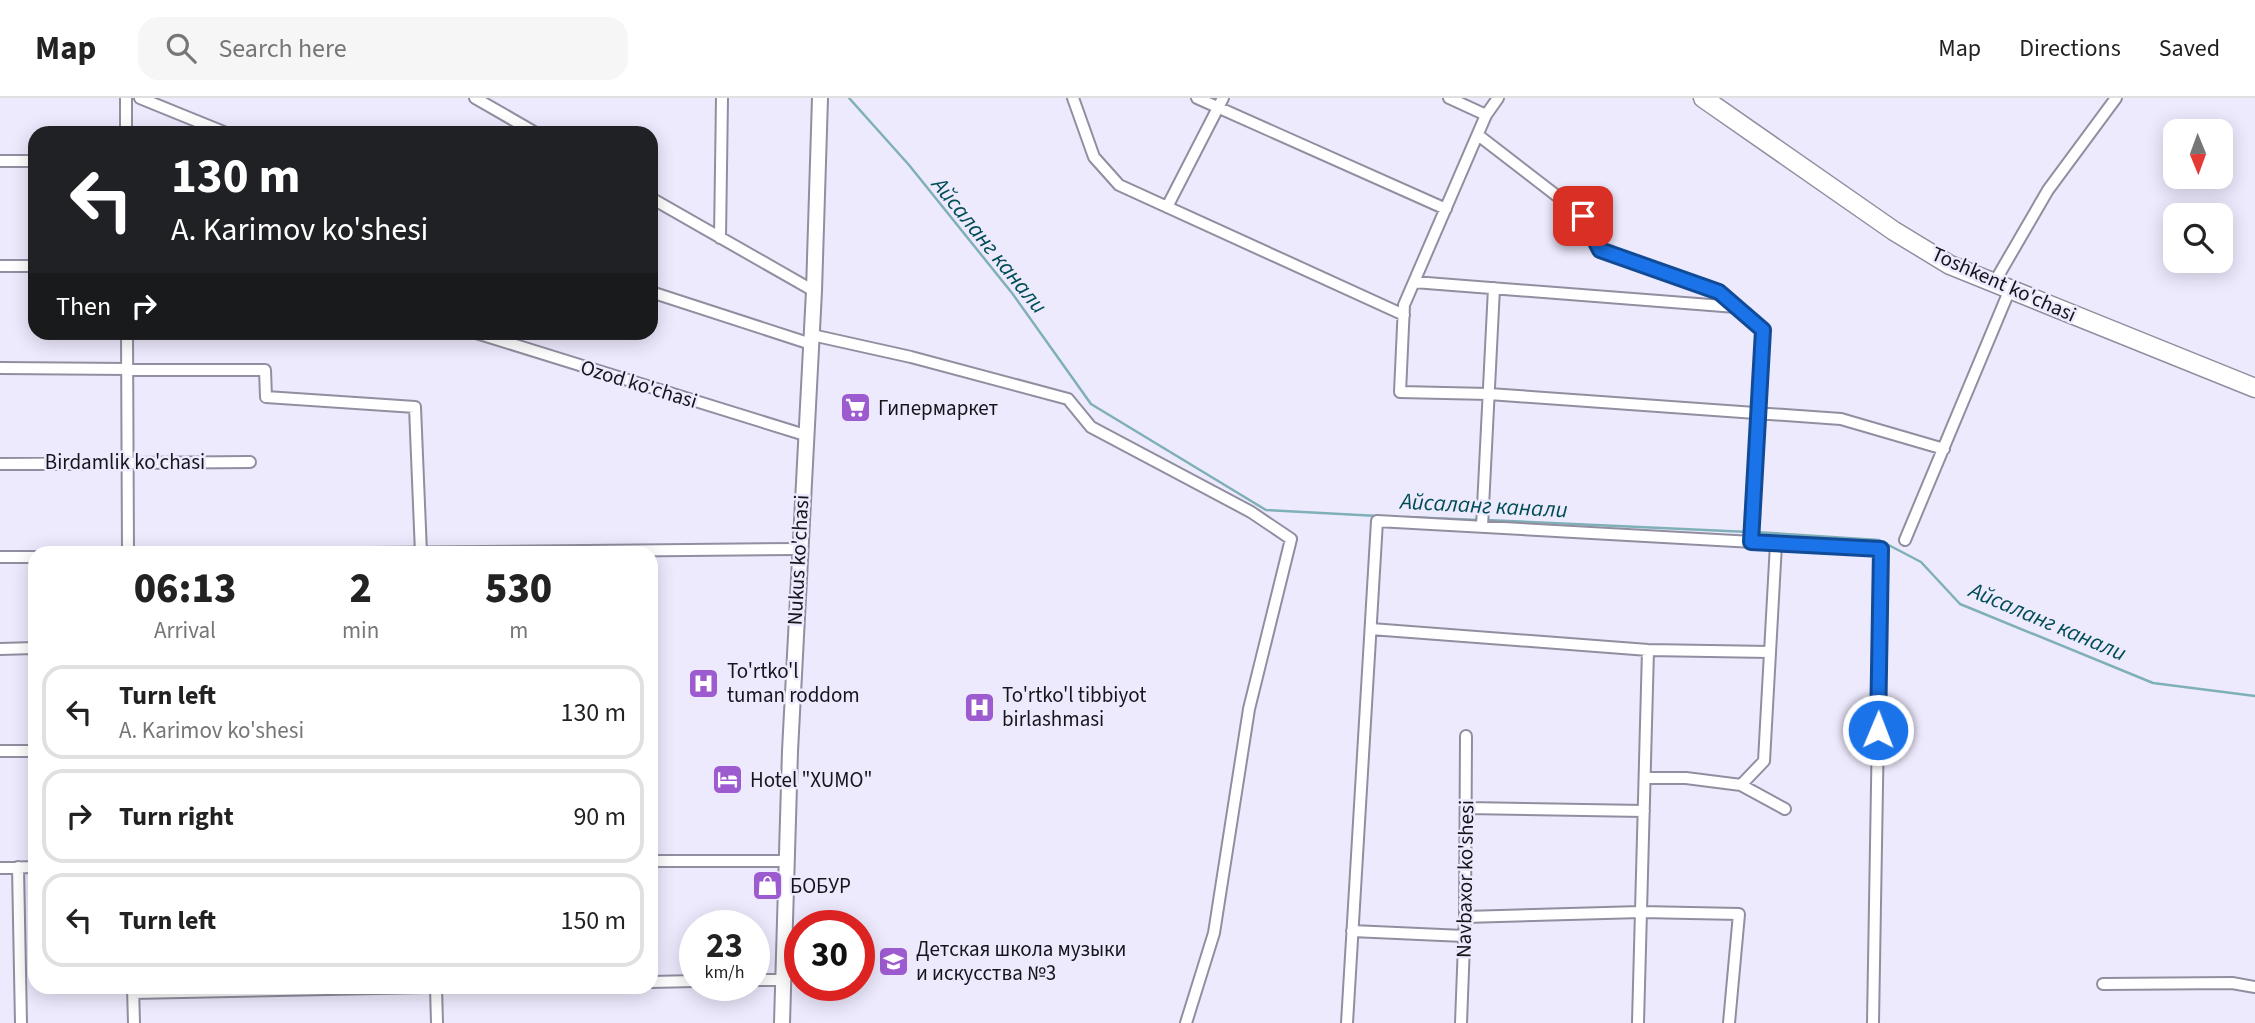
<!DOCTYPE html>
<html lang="en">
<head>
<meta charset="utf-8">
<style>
	:root { --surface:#fff; --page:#f6f6f6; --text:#222; --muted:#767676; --line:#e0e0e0 }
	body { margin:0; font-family:"Source Sans 3",sans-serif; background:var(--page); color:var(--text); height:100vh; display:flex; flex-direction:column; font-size:26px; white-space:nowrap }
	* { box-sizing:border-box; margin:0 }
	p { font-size:23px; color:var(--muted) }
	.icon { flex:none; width:38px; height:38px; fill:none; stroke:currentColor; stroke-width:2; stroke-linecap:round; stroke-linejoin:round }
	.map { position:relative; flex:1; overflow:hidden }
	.panel { position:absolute; left:28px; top:448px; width:630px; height:448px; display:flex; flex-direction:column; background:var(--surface); border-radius:21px; box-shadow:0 4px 18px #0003 }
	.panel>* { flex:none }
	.guide { position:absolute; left:28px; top:28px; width:630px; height:214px; border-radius:21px; box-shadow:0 4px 18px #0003; background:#202124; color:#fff; overflow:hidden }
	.needle { width:46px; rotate:179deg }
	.buttons { position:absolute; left:2163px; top:21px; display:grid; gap:14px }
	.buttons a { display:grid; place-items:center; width:70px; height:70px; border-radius:14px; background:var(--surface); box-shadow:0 4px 18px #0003; font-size:35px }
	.speed { position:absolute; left:679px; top:812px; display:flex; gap:14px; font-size:35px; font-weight:700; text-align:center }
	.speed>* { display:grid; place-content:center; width:91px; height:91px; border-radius:50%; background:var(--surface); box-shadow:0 4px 18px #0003; line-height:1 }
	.speed small { font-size:18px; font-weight:400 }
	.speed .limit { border:10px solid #d22; background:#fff; color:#111 }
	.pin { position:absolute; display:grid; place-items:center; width:60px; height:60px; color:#fff; margin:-30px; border-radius:14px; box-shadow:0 4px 10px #0006 }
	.me { position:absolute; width:77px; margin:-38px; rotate:1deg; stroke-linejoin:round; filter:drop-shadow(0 0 5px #0008) }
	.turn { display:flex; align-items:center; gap:24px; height:147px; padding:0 28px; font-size:32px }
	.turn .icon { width:91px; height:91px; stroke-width:2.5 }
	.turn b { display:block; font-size:49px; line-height:60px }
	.then { display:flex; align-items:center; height:66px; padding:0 28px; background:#0003; gap:14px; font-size:26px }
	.eta { display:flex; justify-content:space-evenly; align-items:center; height:119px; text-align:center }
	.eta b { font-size:42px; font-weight:800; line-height:49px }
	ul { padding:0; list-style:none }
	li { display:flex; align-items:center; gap:21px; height:94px; margin:0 14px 10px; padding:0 14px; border:4px solid var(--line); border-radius:21px }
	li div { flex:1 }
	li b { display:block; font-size:26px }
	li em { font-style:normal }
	header { display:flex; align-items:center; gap:42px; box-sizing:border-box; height:98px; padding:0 35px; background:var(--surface); border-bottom:2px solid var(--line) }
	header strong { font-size:33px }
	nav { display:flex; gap:38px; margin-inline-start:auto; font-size:24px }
	.search { width:490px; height:63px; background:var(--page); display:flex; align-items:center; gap:18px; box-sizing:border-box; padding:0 24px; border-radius:21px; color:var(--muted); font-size:26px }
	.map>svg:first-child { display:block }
</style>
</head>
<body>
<header>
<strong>Map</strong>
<div class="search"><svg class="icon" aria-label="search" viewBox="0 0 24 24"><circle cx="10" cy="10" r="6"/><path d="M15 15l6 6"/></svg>Search here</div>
<nav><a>Map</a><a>Directions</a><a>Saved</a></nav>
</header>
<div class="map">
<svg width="2255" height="925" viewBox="0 0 2255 925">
	<rect width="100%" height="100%" fill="#eeeafe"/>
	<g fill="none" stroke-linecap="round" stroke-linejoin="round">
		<!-- stream -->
		<path stroke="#7fb0b7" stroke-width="2.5" d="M849,0L909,67L1012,195L1091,306L1266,412L1378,418
			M1405,419L1479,422
			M1486,422L1749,434
			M1755,434L1879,442L1921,464L1960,506L2153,585L2255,598"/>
		<defs>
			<path id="minor" d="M126,0V35
				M140,0L226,35
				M475,0L536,35
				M1073,0L1094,59L1119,87L1404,217
				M1197,0L1446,111
				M1449,0L1486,17
				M1498,0L1486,17L1404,207L1400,294L1489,296L1841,321L1944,351
				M1478,37L1583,118L1600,152L1719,194L1763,232L1751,444
				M0,63H35
				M651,100L814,193
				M1167,109L1223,0
				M720,140L722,0
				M0,168H35
				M1414,184L1736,209
				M1994,185L2048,92L2116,0
				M651,194L811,246
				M127,234L128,455
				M473,234L805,337
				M812,237L911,259L1068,301L1091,329L1251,414L1291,441L1249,611L1214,835L1186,925
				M0,270L265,272L266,299L415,309L421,455
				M0,366L250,364
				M1482,429L1494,190
				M1905,442L2010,191
				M370,455L798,451
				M0,459H35
				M1371,531L1648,552L1770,554
				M0,551L35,550
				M0,653H35
				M1645,680H1686L1741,687L1785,711
				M1741,687L1764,663L1776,446
				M1466,710L1644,713
				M651,763H787
				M18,769L21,925
				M0,770L35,769
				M1465,819L1641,814L1739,816L1729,925
				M1352,833L1464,838
				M754,882H783
				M651,884L695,883
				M2103,886L2232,885L2255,889
				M133,889L134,925
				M436,889L437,925
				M133,895L426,889
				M1347,925L1377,423L1881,451L1873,925
				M1461,925L1465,819L1466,638
				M1638,925L1648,552"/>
			<path id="secondary" d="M782,925L790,653L814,193L820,0"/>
			<path id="trunk" d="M1703,0L1894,133L1950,167L2255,290"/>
		</defs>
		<!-- minor casing -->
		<use href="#minor" stroke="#918ea0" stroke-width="14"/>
		<!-- secondary casing -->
		<use href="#secondary" stroke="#918ea0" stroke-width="18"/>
		<!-- trunk casing -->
		<use href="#trunk" stroke="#918ea0" stroke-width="21"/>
		<!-- minor -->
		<use href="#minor" stroke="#fff" stroke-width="10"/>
		<!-- secondary -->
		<use href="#secondary" stroke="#fff" stroke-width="14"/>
		<!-- trunk -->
		<use href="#trunk" stroke="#fff" stroke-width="18"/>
	</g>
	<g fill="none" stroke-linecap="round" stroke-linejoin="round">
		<defs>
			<path id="route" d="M1583,118L1600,152L1719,194L1763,232L1751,444L1881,451L1878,632"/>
		</defs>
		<!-- route casing -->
		<use href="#route" stroke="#114b97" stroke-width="18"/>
		<!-- route -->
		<use href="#route" stroke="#1a73e8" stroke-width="12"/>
	</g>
	<!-- icons -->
	<defs>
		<symbol id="supermarket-square" viewBox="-11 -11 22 22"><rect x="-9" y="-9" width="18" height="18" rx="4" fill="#9d5bd0" stroke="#eeeafe"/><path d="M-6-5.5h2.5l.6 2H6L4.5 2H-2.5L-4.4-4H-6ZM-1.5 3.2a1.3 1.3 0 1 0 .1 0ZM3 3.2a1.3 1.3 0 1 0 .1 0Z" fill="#fff"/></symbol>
		<symbol id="hospital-square" viewBox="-11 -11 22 22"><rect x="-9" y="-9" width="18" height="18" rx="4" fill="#9d5bd0" stroke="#eeeafe"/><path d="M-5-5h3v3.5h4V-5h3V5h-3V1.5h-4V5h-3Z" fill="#fff"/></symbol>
		<symbol id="hotel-square" viewBox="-11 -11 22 22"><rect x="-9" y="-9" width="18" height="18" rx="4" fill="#9d5bd0" stroke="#eeeafe"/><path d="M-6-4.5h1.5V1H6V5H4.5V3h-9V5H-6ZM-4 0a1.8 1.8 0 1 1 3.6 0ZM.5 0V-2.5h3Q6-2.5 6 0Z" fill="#fff"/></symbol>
		<symbol id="shop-square" viewBox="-11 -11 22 22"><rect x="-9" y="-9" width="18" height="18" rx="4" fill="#9d5bd0" stroke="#eeeafe"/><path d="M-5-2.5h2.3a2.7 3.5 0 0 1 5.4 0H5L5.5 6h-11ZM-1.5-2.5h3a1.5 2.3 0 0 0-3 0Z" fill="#fff"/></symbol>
		<symbol id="school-square" viewBox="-11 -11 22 22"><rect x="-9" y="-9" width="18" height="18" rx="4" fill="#9d5bd0" stroke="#eeeafe"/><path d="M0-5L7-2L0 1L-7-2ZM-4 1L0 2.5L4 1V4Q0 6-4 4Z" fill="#fff"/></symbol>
	</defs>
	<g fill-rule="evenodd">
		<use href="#supermarket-square" x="838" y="292" width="35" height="35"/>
		<use href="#hospital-square" x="686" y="568" width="35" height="35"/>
		<use href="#hospital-square" x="962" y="592" width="35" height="35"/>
		<use href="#hotel-square" x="710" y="664" width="35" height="35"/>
		<use href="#shop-square" x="750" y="770" width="35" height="35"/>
		<use href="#school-square" x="876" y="846" width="35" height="35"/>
	</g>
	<g text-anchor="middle" stroke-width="5" stroke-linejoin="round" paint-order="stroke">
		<!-- street labels -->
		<g font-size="21" fill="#16151c" stroke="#eeeafe">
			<text transform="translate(2004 186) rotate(24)" y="7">Toshkent ko'chasi</text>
			<text transform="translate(639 286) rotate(17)" y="7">Ozod ko'chasi</text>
			<text x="125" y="371">Birdamlik ko'chasi</text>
			<text transform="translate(798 462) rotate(-87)" y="7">Nukus ko'chasi</text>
			<text transform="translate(1465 781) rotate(-89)" y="7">Navbaxor ko'shesi</text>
		</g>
		<!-- poi labels -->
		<g font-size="21" fill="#16151c" stroke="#eeeafe" text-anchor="start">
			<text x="878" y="317">Гипермаркет</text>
			<text x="727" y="580">To'rtko'l<tspan x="727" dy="24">tuman roddom</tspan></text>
			<text x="1002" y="604">To'rtko'l tibbiyot<tspan x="1002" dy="24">birlashmasi</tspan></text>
			<text x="750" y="689">Hotel "XUMO"</text>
			<text x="790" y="795">БОБУР</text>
			<text x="916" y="858">Детская школа музыки<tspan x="916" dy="24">и искусства №3</tspan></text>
		</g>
		<!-- water labels -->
		<g font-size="23" font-style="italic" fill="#004d56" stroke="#eeeafe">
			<text transform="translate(990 147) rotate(51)" y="8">Айсаланг канали</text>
			<text transform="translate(1484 407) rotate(3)" y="8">Айсаланг канали</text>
			<text transform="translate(2048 523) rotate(23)" y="8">Айсаланг канали</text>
		</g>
	</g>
</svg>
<div class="buttons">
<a><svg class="needle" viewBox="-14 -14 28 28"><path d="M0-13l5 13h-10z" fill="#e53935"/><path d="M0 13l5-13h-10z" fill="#767676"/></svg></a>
<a><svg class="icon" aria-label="search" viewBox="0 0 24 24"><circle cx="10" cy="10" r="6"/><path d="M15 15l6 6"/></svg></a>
</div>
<div class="speed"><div>23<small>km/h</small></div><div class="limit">30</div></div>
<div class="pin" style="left:1583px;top:118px;background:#d93025"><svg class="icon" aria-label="arrive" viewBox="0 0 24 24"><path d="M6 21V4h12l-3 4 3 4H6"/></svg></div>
<svg class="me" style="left:1878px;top:632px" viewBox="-20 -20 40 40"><circle r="17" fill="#1a73e8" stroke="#fff" stroke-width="3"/><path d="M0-11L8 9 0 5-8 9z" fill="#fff"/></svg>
<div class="guide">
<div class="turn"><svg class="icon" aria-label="left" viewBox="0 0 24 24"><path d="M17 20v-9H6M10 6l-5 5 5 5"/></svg><div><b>130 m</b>A. Karimov ko'shesi</div></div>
<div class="then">Then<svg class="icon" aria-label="right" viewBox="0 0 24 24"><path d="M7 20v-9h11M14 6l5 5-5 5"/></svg></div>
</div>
<section class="panel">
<div class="eta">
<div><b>06:13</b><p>Arrival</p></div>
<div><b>2</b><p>min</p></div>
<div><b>530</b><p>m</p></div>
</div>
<ul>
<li><svg class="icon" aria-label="left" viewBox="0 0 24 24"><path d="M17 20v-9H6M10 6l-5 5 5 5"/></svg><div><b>Turn left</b><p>A. Karimov ko'shesi</p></div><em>130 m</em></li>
<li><svg class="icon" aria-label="right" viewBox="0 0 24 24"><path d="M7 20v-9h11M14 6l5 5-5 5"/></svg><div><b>Turn right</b></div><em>90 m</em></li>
<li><svg class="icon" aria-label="left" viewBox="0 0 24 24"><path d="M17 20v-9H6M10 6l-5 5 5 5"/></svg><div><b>Turn left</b></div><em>150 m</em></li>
</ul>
</section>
</div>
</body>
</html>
